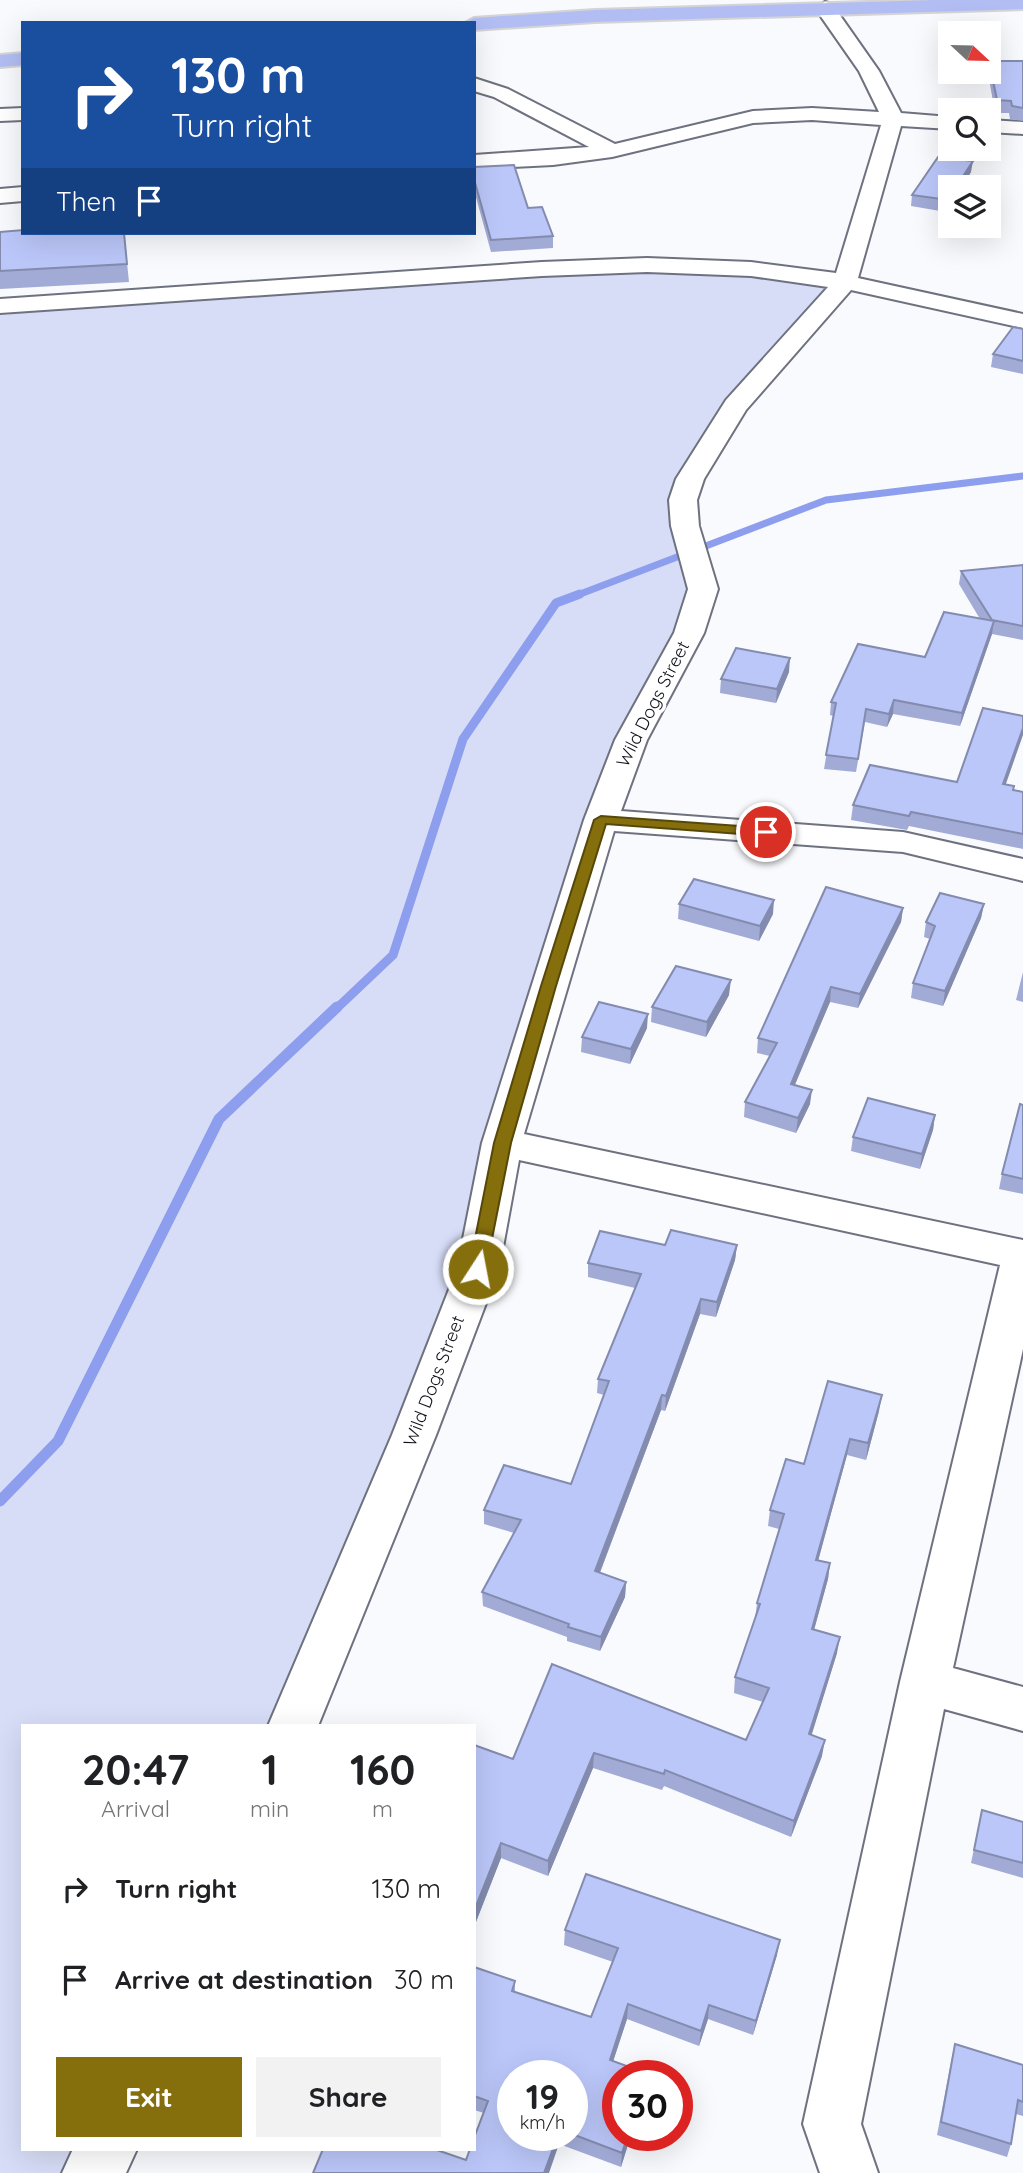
<!DOCTYPE html>
<html lang="en">
<head>
<meta charset="utf-8">
<style>
	:root { --surface:#fff; --page:#f2f2f2; --text:#202124; --muted:#757577; --accent:#856e0c }
	body { margin:0; font-family:Quicksand,sans-serif; background:var(--page); color:var(--text); height:100vh; display:flex; flex-direction:column; font-size:26px; white-space:nowrap }
	* { box-sizing:border-box; margin:0 }
	p { font-size:23px; color:var(--muted) }
	.icon { flex:none; width:38px; height:38px; fill:none; stroke:currentColor; stroke-width:2; stroke-linecap:round; stroke-linejoin:round }
	.map { position:relative; flex:1; overflow:hidden }
	.drawer { position:absolute; left:21px; top:1724px; width:455px; height:427px; display:flex; flex-direction:column; background:var(--surface); border-radius:0px; box-shadow:0 7px 28px #0002 }
	.drawer>* { flex:none }
	.banner { position:absolute; left:21px; top:21px; width:455px; height:214px; border-radius:0px; box-shadow:0 7px 28px #0002; background:#1a4fa0; color:#fff; overflow:hidden }
	.needle { width:46px; rotate:112deg }
	.buttons { position:absolute; left:938px; top:21px; display:grid; gap:14px }
	.buttons a { display:grid; place-items:center; width:63px; height:63px; border-radius:0px; background:var(--surface); box-shadow:0 7px 28px #0002; font-size:35px }
	.speed { position:absolute; left:497px; top:2060px; display:flex; gap:14px; font-size:35px; font-weight:700; text-align:center }
	.speed>* { display:grid; place-content:center; width:91px; height:91px; border-radius:50%; background:var(--surface); box-shadow:0 7px 28px #0002; line-height:1 }
	.speed small { font-size:18px; font-weight:400 }
	.speed .limit { border:10px solid #d22; background:#fff; color:#111 }
	.pin { position:absolute; display:grid; place-items:center; width:60px; height:60px; color:#fff; margin:-30px; border:4px solid #fff; border-radius:50%; box-shadow:0 2px 7px #0007 }
	.me { position:absolute; width:77px; margin:-38px; rotate:11deg; stroke-linejoin:round; filter:drop-shadow(0 0 5px #0008) }
	.turn { display:flex; align-items:center; gap:24px; height:147px; padding:0 35px; font-size:32px }
	.turn .icon { width:91px; height:91px; stroke-width:2.5 }
	.turn b { display:block; font-size:49px; line-height:60px }
	.then { display:flex; align-items:center; height:66px; padding:0 35px; background:#0003; gap:14px; font-size:26px }
	.eta { display:flex; justify-content:space-evenly; align-items:center; height:119px; text-align:center }
	.eta b { font-size:42px; font-weight:700; line-height:49px }
	.action { display:flex; gap:14px; margin-top:auto; padding:14px 35px }
	.action a { flex:1; height:80px; border-radius:0px; background:var(--accent); color:#fff; font-size:28px; font-weight:700; line-height:80px; text-align:center }
	.action a+a { background:var(--page); color:var(--text) }
	ul { padding:0; list-style:none }
	li { display:flex; align-items:center; gap:21px; height:91px; padding:0 35px }
	li div { flex:1 }
	li b { display:block; font-size:26px }
	li em { font-style:normal }
	.map>svg:first-child { display:block }
</style>
</head>
<body>
<div class="map">
<svg width="1023" height="2173" viewBox="0 0 1023 2173">
	<rect width="100%" height="100%" fill="#f9fafd"/>
	<!-- green -->
	<path fill="#d7ddf7" d="M647,265L845,282L690,479L703,589L631,740L502,1143L293,1725L23,1726V2149H108L91,2173H0V306Z"/>
	<g fill="none" stroke-linecap="round" stroke-linejoin="round">
		<!-- stream-far2 -->
		<path stroke="#8d9eee" stroke-width="7" d="M575,596L826,500L1023,476"/>
		<!-- stream-far1 -->
		<path stroke="#8d9eee" stroke-width="9" d="M336,1009L393,955L463,739L556,603L580,594"/>
		<!-- stream -->
		<path stroke="#8d9eee" stroke-width="11" d="M0,1501L58,1441L219,1119L337,1007"/>
		<defs>
			<path id="minor" d="M825,2L832,4L879,71L901,113L950,117V129L901,126L858,278L1023,314V328L851,290L746,410L704,479L697,500L699,526L718,589L704,633L647,740L621,811L903,832L1023,859V881L903,852L614,831L524,1134L1023,1240V1349L953,1668L1023,1687V1731L944,1709L861,2124L878,2173H820L803,2124L900,1682L1000,1265L519,1160L499,1269L436,1435L318,1726H268L392,1435L457,1269L482,1143L584,820L615,740L674,633L688,589L671,526L669,500L676,479L726,400L828,287L751,276L647,272L542,276L0,313V299L542,262L647,258L751,262L836,273L881,125L812,120L753,123L612,157L553,165L474,169V155L589,147L494,97L474,91V78L508,89L615,144L753,111L812,108L879,112L859,71L815,8Z
				M23,108V120L0,121V109Z
				M989,120L1023,122V134L989,132Z
				M23,187V201L0,203V189Z
				M73,2149H137L126,2173H62Z"/>
			<path id="trunk" d="M934,0H1023V9L595,22L474,30V23H465L474,18L595,10Z
				M23,53V65L0,67V55Z"/>
		</defs>
		<!-- minor casing -->
		<use href="#minor" stroke="#6e717f" stroke-width="4"/>
		<!-- trunk casing -->
		<use href="#trunk" stroke="#d4d4d5" stroke-width="4"/>
		<!-- minor -->
		<use href="#minor" fill="#fff" fill-rule="evenodd"/>
		<!-- trunk -->
		<use href="#trunk" fill="#b2bef3" fill-rule="evenodd"/>
	</g>
	<!-- wall -->
	<path fill="#a1abd6" fill-rule="evenodd" d="M989,61H1023V121L1010,119L1009,113H995L988,73L989,72Z
		M474,167L528,208L553,236V248L491,252L474,190Z
		M971,172L962,187H950V205L946,212L911,206L912,195Z
		M0,232L124,233L129,282L0,289Z
		M1023,329V374L991,367L993,354Z
		M1023,565V640L992,634L960,726L893,714L887,727L865,722L856,772L824,769L833,716L830,715L831,702L925,657L980,619L959,584L961,571Z
		M789,672L776,703L720,693L721,679Z
		M957,782L1005,785L1014,790L1023,792V849L909,826L907,830L851,820L853,805Z
		M679,904L773,914L759,941L678,919Z
		M984,904L981,918L943,1006L911,998L913,983L930,939L924,937L926,922Z
		M903,908L901,922L858,1008L830,1002L795,1085L810,1104L796,1133L744,1117L745,1102L770,1056L757,1053L758,1038Z
		M1023,972V1002L1016,1000Z
		M729,995L706,1037L651,1022L652,1007Z
		M647,1028L630,1064L581,1052L582,1037Z
		M1023,1105V1194L999,1189L1002,1174Z
		M935,1115L933,1130L920,1169L851,1151L853,1137Z
		M665,1245H737L735,1260L716,1317L700,1314L665,1411L661,1410L600,1573L626,1582L625,1597L600,1651L567,1641V1637L483,1606L482,1592L514,1533L484,1524V1510L571,1484L604,1395L597,1393L598,1379L635,1288L588,1277V1263Z
		M879,1411L866,1460L847,1455L818,1560L830,1563L828,1579L814,1629L837,1653L811,1735L822,1756L791,1837L664,1786L662,1790L593,1768L548,1876L501,1858L474,1927L513,1759L746,1740L763,1702L734,1693L735,1677L755,1619L757,1603L779,1529L768,1526L770,1510L804,1464Z
		M982,1810L1023,1822V1878L971,1863Z
		M565,1930L777,1955L753,2035L708,2019L699,2046L627,2019L613,2061L631,2135L621,2167L559,2144L466,2160L484,2113L474,2110V1967L515,1981V1992L591,2017L613,1962L564,1945ZM572,2076V2135H513Z
		M955,2044L1023,2065V2116L1016,2114L1011,2144L1007,2157L937,2135L952,2057Z"/>
	<!-- shaded-wall -->
	<path fill="#838bae" d="M973,161L971,172L962,187H956Z
		M950,196V205L946,212L948,200Z
		M994,621L992,634L960,726L962,713Z
		M790,658L789,672L776,703L777,689Z
		M894,700L893,714L887,727L889,714Z
		M1023,728V735L1001,798L1003,784Z
		M774,900L773,914L759,941L760,926Z
		M984,904L981,918L943,1006L945,991Z
		M903,908L901,922L858,1008L860,994Z
		M731,980L729,995L706,1037L707,1022Z
		M831,987L830,1002L789,1098L791,1084Z
		M648,1014L647,1028L630,1064L631,1049Z
		M812,1090L810,1104L796,1133L798,1118Z
		M935,1115L933,1130L920,1169L922,1154Z
		M737,1245L735,1260L716,1317L717,1302Z
		M701,1299L700,1314L665,1411L666,1396Z
		M662,1395L661,1410L595,1585V1571Z
		M882,1395L879,1411L866,1460L868,1443Z
		M850,1439L847,1455L814,1576L816,1560Z
		M830,1563L828,1579L810,1645L812,1629Z
		M626,1582L625,1597L600,1651L601,1637Z
		M840,1637L837,1653L807,1750L809,1734Z
		M825,1740L822,1756L791,1837L794,1821Z
		M594,1753L593,1768L548,1876V1861Z
		M501,1843V1858L474,1927V1911Z
		M780,1940L777,1955L753,2035L756,2021Z
		M628,2004L627,2019L609,2074L610,2060Z
		M709,2005L708,2019L699,2046L701,2031Z
		M558,2135H559V2144L549,2173H544Z
		M628,2135H631L621,2167L622,2153Z"/>
	<!-- building -->
	<path fill="#bbc7f9" stroke="#838bae" stroke-width="2" d="M989,61H1023V108L1012,106L1011,101L997,100Z
		M938,157L973,161L956,187H950V196L948,200L912,195Z
		M514,165L528,208L542,207L553,236L491,240L474,179V167Z
		M23,230V233H124L127,264L0,271V232Z
		M1013,327L1023,329V361L993,354Z
		M1023,565V626L992,620L961,571Z
		M944,612L994,621L962,713L894,700L889,714L866,709L858,759L826,755L836,703L831,702L858,644L925,657Z
		M736,648L790,658L777,689L721,679Z
		M983,708L1023,716V728L1003,784L1014,786L1013,790L1023,792V834L911,812L909,816L853,805L870,765L957,782Z
		M694,879L774,900L760,926L679,904Z
		M826,887L903,908L860,994L831,987L791,1084L812,1090L798,1118L745,1102L777,1043L758,1038Z
		M940,893L984,904L945,991L913,983L935,926L926,922Z
		M676,966L731,980L707,1022L652,1007Z
		M599,1002L648,1014L631,1049L582,1037Z
		M868,1098L935,1115L922,1154L853,1137Z
		M1020,1104L1023,1105V1179L1002,1174Z
		M671,1230L737,1245L717,1302L701,1299L666,1396L662,1395L595,1571L626,1582L601,1637L568,1627L569,1624L482,1592L521,1520L484,1510L504,1465L571,1484L609,1381L598,1379L641,1274L588,1263L600,1231L665,1245Z
		M828,1381L882,1395L868,1443L850,1439L816,1560L830,1563L812,1629L840,1637L809,1734L825,1740L794,1821L665,1770L664,1774L594,1753L548,1861L501,1843L474,1911V1745L513,1759L552,1664L746,1740L769,1688L735,1677L760,1604L757,1603L784,1514L770,1510L786,1459L804,1464Z
		M982,1810L1023,1822V1863L974,1850Z
		M586,1874L780,1940L756,2021L709,2005L701,2031L628,2004L610,2060L654,2076H618V2135H628L622,2153L572,2134V2076H513V2135H558L544,2173H313L323,2149H434L466,2160L470,2149H474V2138L488,2101L474,2096V1967L515,1981L512,1991L591,2017L618,1948L565,1930Z
		M955,2044L1023,2065V2102L1018,2100L1011,2144L941,2122Z"/>
	<!-- route -->
	<path fill="#856e0c" stroke="#564808" stroke-width="2" d="M601,816L766,828L773,832L766,836L606,824L556,986L511,1143L486,1269L484,1274H472L469,1269L494,1143L541,986L594,820Z"/>
	<g text-anchor="middle" stroke-width="7" stroke-linejoin="round" paint-order="stroke">
		<!-- street labels -->
		<g font-size="18" fill="#111218" stroke="#fff">
			<text transform="translate(653 704) rotate(-63)" y="6">Wild Dogs Street</text>
			<text transform="translate(434 1381) rotate(-69)" y="6">Wild Dogs Street</text>
		</g>
	</g>
</svg>
<div class="buttons">
<a><svg class="needle" viewBox="-14 -14 28 28"><path d="M0-13l5 13h-10z" fill="#e53935"/><path d="M0 13l5-13h-10z" fill="#757577"/></svg></a>
<a><svg class="icon" aria-label="search" viewBox="0 0 24 24"><circle cx="10" cy="10" r="6"/><path d="M15 15l6 6"/></svg></a>
<a><svg class="icon" aria-label="layers" viewBox="0 0 24 24"><path d="M12 4l9 5-9 5-9-5zM3 14l9 5 9-5"/></svg></a>
</div>
<div class="speed"><div>19<small>km/h</small></div><div class="limit">30</div></div>
<div class="pin" style="left:766px;top:832px;background:#d93025"><svg class="icon" aria-label="arrive" viewBox="0 0 24 24"><path d="M6 21V4h12l-3 4 3 4H6"/></svg></div>
<svg class="me" style="left:478px;top:1269px" viewBox="-20 -20 40 40"><circle r="17" fill="#856e0c" stroke="#fff" stroke-width="3"/><path d="M0-11L8 9 0 5-8 9z" fill="#fff"/></svg>
<div class="banner">
<div class="turn"><svg class="icon" aria-label="right" viewBox="0 0 24 24"><path d="M7 20v-9h11M14 6l5 5-5 5"/></svg><div><b>130 m</b>Turn right</div></div>
<div class="then">Then<svg class="icon" aria-label="arrive" viewBox="0 0 24 24"><path d="M6 21V4h12l-3 4 3 4H6"/></svg></div>
</div>
<section class="drawer">
<div class="eta">
<div><b>20:47</b><p>Arrival</p></div>
<div><b>1</b><p>min</p></div>
<div><b>160</b><p>m</p></div>
</div>
<ul>
<li><svg class="icon" aria-label="right" viewBox="0 0 24 24"><path d="M7 20v-9h11M14 6l5 5-5 5"/></svg><div><b>Turn right</b></div><em>130 m</em></li>
<li><svg class="icon" aria-label="arrive" viewBox="0 0 24 24"><path d="M6 21V4h12l-3 4 3 4H6"/></svg><div><b>Arrive at destination</b></div><em>30 m</em></li>
</ul>
<div class="action"><a>Exit</a><a>Share</a></div>
</section>
</div>
</body>
</html>
